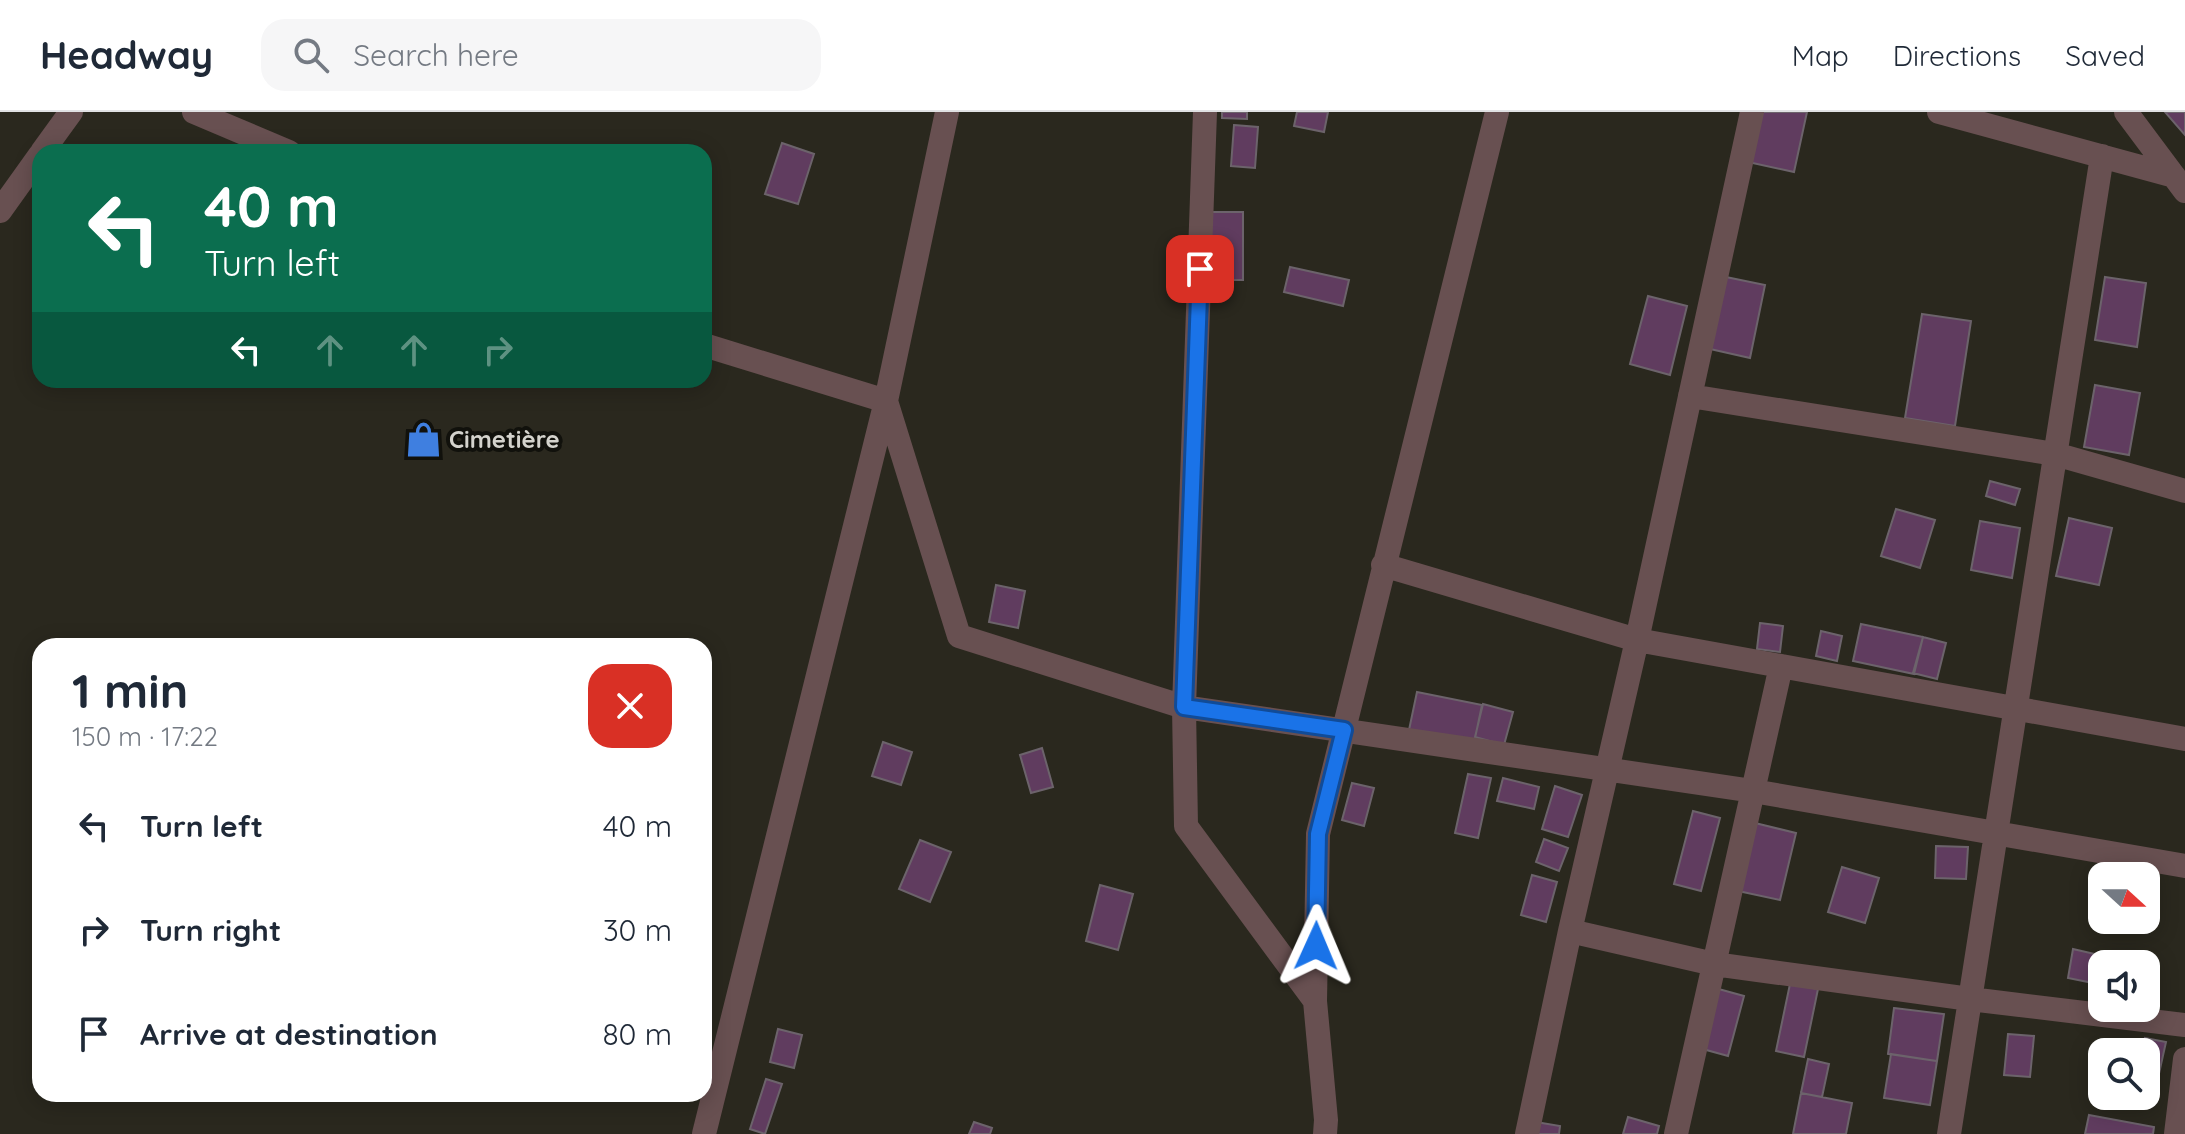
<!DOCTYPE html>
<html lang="en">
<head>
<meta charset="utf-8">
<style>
	:root { --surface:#fff; --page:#f6f6f7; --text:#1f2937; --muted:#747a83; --line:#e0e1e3 }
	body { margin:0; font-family:Quicksand,sans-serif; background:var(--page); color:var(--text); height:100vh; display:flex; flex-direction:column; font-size:30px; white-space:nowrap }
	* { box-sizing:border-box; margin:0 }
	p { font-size:26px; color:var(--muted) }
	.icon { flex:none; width:44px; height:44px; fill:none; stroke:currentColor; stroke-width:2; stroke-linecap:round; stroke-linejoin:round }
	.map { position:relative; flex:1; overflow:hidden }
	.details { position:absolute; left:32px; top:526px; width:680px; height:464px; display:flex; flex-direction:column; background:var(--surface); border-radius:24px; box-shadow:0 4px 20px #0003 }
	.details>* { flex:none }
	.guide { position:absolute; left:32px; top:32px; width:680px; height:244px; border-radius:24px; box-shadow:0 4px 20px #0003; background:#0b6e4f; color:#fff; overflow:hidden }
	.needle { width:52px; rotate:111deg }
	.controls { position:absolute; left:2088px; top:750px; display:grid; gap:16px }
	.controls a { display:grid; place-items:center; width:72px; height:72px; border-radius:16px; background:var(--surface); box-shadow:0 4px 20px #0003; font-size:40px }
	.pin { position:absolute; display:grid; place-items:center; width:68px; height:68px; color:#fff; margin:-34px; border-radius:16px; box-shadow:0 4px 12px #0006 }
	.me { position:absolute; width:88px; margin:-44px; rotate:1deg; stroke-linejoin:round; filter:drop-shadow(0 0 6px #0008) }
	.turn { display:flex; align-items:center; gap:28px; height:168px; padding:0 40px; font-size:36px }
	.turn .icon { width:104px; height:104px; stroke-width:2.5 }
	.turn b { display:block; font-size:56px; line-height:68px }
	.lanes { display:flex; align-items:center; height:76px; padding:0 40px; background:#0003; justify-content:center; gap:40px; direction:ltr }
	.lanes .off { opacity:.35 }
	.round { display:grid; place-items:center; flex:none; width:84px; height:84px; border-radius:24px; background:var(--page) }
	.headline { display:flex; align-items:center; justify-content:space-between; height:136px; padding:0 40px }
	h1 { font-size:48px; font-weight:700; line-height:60px }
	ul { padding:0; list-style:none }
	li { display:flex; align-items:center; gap:24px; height:104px; padding:0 40px }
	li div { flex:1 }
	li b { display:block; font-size:30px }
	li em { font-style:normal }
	header { display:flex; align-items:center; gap:48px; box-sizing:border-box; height:112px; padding:0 40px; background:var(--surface); border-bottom:2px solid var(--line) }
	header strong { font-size:38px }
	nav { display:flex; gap:44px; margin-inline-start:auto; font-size:28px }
	.search { width:560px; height:72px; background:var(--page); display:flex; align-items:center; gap:20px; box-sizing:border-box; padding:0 28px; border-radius:24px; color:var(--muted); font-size:30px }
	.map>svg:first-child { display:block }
</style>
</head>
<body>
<header>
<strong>Headway</strong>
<div class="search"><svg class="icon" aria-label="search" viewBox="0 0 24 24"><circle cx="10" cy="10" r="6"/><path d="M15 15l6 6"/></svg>Search here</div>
<nav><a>Map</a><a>Directions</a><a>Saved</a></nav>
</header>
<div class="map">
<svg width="2185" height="1022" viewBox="0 0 2185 1022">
	<rect width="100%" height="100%" fill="#2a281e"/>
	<!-- building -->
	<path fill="#603c5f" stroke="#6c636b" stroke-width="2" d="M1222,0H1247V7L1222,6Z
		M1297,0H1328L1324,20L1294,14Z
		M1760,0H1807L1794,60L1748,50Z
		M2165,0H2185V23Z
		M1234,13L1258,15L1255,56L1231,54Z
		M782,31L814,42L798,92L765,82Z
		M1208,100H1243V168H1208Z
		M1290,155L1349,168L1343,194L1284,180Z
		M1726,165L1765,173L1750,246L1710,237Z
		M2105,165L2146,171L2137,235L2095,228Z
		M1648,184L1687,194L1670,263L1630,252Z
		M1922,202L1971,209L1955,314L1905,306Z
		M2095,273L2140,281L2129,343L2084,335Z
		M1990,369L2020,377L2015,393L1986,384Z
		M1896,397L1935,408L1920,456L1881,444Z
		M2069,406L2112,416L2099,473L2056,464Z
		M1980,409L2020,416L2012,466L1971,458Z
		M996,473L1025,479L1018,516L989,510Z
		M1760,511L1783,514L1780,540L1757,537Z
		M1861,512L1923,525L1914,562L1853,549Z
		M1821,519L1842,524L1837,549L1816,544Z
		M1923,525L1946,531L1937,567L1913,561Z
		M1417,580L1482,593L1474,631L1409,618Z
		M1483,592L1513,600L1504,633L1475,625Z
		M883,630L912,640L901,673L872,664Z
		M1042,636L1053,675L1031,681L1020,643Z
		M1468,662L1491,666L1478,726L1455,721Z
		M1503,666L1539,675L1534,697L1497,689Z
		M1352,671L1374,676L1364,714L1342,708Z
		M1555,674L1582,683L1568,725L1542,717Z
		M1693,699L1720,706L1701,779L1674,772Z
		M1755,711L1796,721L1780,788L1738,779Z
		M1544,727L1568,736L1559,759L1536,750Z
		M920,728L951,740L930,790L899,777Z
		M1936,734L1968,735L1966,767L1935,766Z
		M1842,755L1879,766L1865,811L1828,800Z
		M1532,763L1557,770L1546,810L1521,803Z
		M1100,773L1133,782L1118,838L1086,829Z
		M2073,837L2099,843L2093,871L2068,866Z
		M1790,872L1818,877L1804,945L1776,939Z
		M1715,876L1744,884L1728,944L1699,936Z
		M1894,896L1944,902L1937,949L1888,942Z
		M778,917L802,923L794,956L770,950Z
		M2008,922L2034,924L2030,965L2004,963Z
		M2145,926L2166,930L2156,975L2146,973V940H2142Z
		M1891,942L1937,949L1930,993L1884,986Z
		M1808,947L1829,952L1822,985L1801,981Z
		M766,967L782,972L765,1022L750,1017Z
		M1801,981L1852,991L1846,1022H1793Z
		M2089,1003L2154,1015L2153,1022H2085Z
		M1628,1005L1659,1014L1657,1022H1623Z
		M974,1010L992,1016L990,1022H969Z
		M1536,1010L1560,1014L1559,1022H1534Z"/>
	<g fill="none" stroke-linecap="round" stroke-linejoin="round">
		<!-- street -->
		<path stroke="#685051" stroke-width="24" d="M194,0L289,40
			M1205,0L1184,595L1186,714L1315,889
			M1752,0L1637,528L1570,819L1714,852L1970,887L2185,913
			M1939,0L2174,64
			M2126,0L2185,79
			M42,40L71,0
			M0,99L40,43
			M704,233L886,289L959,524L1184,595L1753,679L2185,754
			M1690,284L2055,342L2185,379
			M1383,453L1637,528L2185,627
			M704,1022L886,289L947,0
			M1325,1022L1326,1008L1315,889L1318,722L1497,0
			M1527,1022L1570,819
			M1676,1022L1781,554
			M1949,1022L2102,44
			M2176,1022L2185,947"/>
	</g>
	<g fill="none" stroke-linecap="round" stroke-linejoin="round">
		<defs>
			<path id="route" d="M1200,157L1184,595L1344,618L1318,722L1316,834"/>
		</defs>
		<!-- route casing -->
		<use href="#route" stroke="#114b97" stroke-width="20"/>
		<!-- route -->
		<use href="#route" stroke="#1a73e8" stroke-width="14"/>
	</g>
	<!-- icons -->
	<defs>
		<symbol id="shop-bare" viewBox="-9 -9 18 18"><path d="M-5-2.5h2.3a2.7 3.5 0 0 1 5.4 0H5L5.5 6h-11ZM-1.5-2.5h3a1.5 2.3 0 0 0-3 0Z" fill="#3f7fe0" stroke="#11110c" stroke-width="2.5" paint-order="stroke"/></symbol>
	</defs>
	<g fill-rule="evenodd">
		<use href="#shop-bare" x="398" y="302" width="51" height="51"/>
	</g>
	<g text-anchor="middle" stroke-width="8" stroke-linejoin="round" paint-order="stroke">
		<!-- poi labels -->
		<g font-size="24" font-weight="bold" fill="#d4d3cd" stroke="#11110c" text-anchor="start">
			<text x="449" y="336">Cimetière</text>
		</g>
	</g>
</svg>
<div class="controls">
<a><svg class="needle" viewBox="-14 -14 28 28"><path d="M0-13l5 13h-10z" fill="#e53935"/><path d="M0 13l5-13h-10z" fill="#747a83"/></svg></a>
<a><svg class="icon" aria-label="sound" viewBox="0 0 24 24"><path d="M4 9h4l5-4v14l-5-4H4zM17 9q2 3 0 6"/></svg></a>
<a><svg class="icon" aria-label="search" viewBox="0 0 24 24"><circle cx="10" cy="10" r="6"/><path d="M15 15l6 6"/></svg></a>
</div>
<div class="pin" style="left:1200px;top:157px;background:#d93025"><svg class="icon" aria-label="arrive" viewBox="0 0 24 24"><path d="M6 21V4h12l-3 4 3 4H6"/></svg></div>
<svg class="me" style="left:1316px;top:834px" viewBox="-20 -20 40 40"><path d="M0-17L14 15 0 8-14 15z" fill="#1a73e8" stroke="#fff" stroke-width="4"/></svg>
<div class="guide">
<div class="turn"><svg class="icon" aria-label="left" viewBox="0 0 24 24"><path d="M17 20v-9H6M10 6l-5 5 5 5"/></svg><div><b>40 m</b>Turn left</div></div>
<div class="lanes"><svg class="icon" aria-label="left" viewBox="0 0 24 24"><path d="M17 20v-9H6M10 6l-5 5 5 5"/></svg><svg class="icon off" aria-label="ahead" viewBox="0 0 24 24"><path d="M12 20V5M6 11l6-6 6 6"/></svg><svg class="icon off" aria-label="ahead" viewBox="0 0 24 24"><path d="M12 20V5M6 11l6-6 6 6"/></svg><svg class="icon off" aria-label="right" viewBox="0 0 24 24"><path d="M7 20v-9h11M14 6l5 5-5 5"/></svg></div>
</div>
<section class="details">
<div class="headline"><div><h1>1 min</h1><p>150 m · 17:22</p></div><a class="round" style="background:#d93025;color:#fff"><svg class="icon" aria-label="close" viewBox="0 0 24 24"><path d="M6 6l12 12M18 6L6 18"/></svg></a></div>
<ul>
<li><svg class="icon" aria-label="left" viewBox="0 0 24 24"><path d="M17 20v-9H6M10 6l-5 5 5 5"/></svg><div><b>Turn left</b></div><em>40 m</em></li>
<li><svg class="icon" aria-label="right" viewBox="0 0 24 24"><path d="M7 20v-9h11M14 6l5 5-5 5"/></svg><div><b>Turn right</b></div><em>30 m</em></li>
<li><svg class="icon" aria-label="arrive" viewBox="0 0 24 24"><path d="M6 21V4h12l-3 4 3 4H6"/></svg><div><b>Arrive at destination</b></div><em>80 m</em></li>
</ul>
</section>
</div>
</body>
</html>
